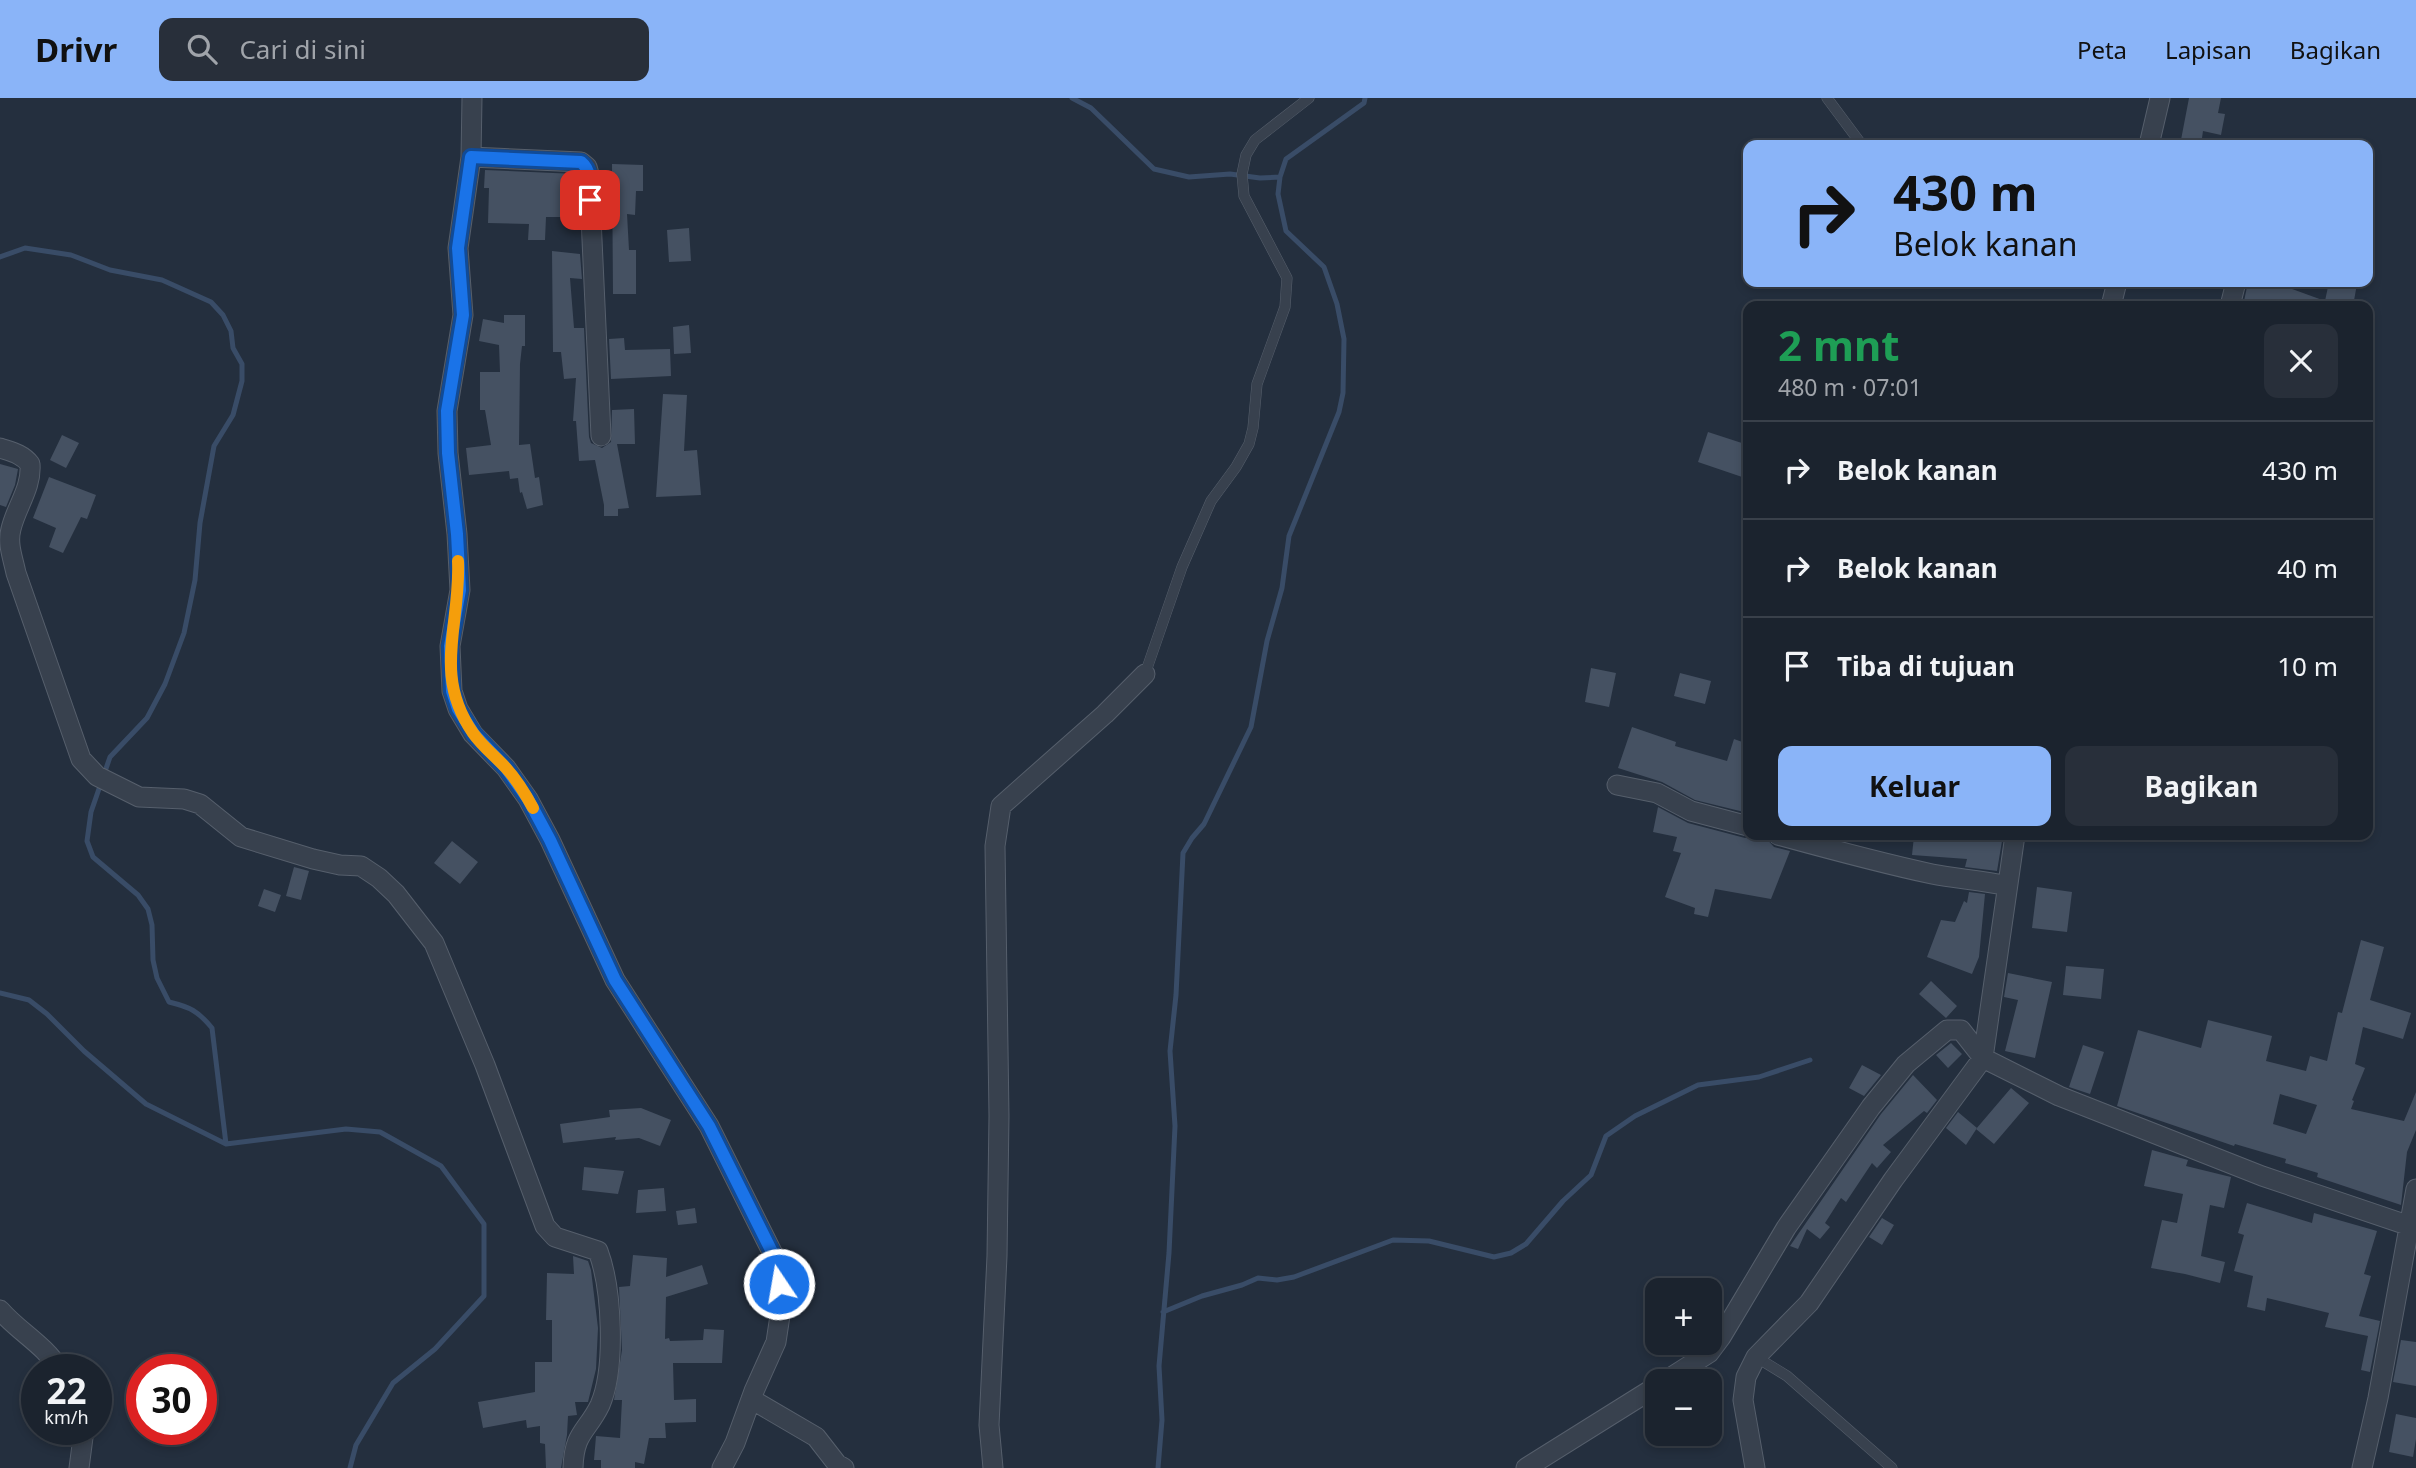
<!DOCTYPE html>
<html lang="id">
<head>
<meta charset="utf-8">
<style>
	:root { --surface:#1b232e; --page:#282f3a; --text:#f1f3f6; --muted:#a0a4aa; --line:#39404a; --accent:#8ab4f8 }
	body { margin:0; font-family:"Noto Sans",sans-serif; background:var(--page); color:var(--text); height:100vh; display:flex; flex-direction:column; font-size:26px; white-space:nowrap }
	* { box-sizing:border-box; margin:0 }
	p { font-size:23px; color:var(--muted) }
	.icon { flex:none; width:38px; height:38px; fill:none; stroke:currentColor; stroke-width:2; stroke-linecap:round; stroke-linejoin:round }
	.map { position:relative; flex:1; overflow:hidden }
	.drawer { position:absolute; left:1743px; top:203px; width:630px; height:539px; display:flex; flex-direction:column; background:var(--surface); border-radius:14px; box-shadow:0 4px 10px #0003,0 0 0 2px var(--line) }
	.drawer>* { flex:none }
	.banner { position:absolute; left:1743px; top:42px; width:630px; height:147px; border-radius:14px; box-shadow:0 4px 10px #0003,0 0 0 2px var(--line); background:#8ab4f8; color:#111; overflow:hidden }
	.buttons { position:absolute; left:1645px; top:1180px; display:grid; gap:14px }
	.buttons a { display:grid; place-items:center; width:77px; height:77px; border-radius:14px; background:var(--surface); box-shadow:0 4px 10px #0003,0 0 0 2px var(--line); font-size:35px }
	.speed { position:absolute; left:21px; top:1256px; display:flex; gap:14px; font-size:35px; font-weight:700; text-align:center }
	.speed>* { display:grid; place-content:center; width:91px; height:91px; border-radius:50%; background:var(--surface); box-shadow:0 4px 10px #0003,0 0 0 2px var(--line); line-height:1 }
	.speed small { font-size:18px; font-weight:400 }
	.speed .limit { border:10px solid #d22; background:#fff; color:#111 }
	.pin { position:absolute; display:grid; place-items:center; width:60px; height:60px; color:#fff; margin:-30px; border-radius:14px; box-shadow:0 4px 10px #0006 }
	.me { position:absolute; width:77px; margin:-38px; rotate:348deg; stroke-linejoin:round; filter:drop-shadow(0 0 5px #0008) }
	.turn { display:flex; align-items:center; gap:24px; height:147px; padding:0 35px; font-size:32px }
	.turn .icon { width:91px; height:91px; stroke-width:2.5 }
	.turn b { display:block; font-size:49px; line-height:60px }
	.round { display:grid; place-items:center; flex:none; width:74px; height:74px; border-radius:14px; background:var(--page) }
	.headline { display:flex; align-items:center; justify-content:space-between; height:119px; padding:0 35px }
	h1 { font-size:42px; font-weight:700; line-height:52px; color:#1e9e55 }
	.button { display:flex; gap:14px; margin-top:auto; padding:14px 35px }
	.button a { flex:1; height:80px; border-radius:14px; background:var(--accent); color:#111; font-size:28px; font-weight:700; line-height:80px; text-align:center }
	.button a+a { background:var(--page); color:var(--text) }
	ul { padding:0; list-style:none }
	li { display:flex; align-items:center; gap:21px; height:98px; padding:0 35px; border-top:2px solid var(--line) }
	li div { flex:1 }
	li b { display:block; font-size:26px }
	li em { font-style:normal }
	header { display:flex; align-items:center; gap:42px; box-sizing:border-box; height:98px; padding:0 35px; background:var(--accent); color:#111 }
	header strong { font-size:33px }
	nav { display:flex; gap:38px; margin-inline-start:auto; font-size:24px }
	.search { width:490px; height:63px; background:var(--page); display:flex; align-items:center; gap:18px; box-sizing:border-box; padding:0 24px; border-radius:14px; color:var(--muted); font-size:26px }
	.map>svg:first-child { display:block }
</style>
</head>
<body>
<header>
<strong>Drivr</strong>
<div class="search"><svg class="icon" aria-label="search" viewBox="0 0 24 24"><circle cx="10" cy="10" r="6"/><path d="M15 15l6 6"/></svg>Cari di sini</div>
<nav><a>Peta</a><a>Lapisan</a><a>Bagikan</a></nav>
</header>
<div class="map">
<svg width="2416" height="1370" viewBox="0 0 2416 1370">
	<rect width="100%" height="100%" fill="#242f3e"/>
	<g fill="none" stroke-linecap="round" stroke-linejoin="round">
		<!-- stream -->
		<path stroke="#394c67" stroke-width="5" d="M1072,0L1091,10L1154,71L1189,79L1230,76L1260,80L1280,79
			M0,159L25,150L71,157L110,172L162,182L211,204L223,217L231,233L233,250L242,266V283L233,317L214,348L200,425L195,482L184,535L165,586L147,620L110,659L91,714L87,743L93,759L138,797L148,811L152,827L153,862L157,880L169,904C190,909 198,913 212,930L226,1046
			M0,895L29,902L47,916L84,953L146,1006L226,1046L346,1031L380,1034L441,1068L484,1126V1198L435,1251L393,1285L356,1347L350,1370
			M1163,1214L1202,1198L1242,1187L1258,1180L1277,1182L1294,1179L1393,1142L1429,1143L1494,1159L1511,1155L1526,1146L1563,1103L1591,1077L1606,1038L1635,1018L1698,987L1759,979L1810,962
			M1158,1370L1162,1322L1159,1268L1169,1155L1175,1028L1170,953L1176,897L1183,755L1192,740L1204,726L1251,629L1267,543L1282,490L1289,438L1339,314L1343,295L1344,241L1337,206L1324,169L1286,133L1278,96L1280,79L1286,61L1364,5L1365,0"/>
	</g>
	<!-- building -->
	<path fill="#455162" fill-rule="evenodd" d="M2189,0H2221L2218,15L2225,16L2221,37L2203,33L2201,47H2180Z
		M612,66L643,67V93H636L635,117L627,116L629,152H636V196H613Z
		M485,72L576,76L579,119H546L545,142H528L529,126L488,125L489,90H484Z
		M689,130L691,163L669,164L667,132Z
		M552,153L580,156L582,181L570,180L574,230H584L589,339L591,345L602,350L611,344L612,312L634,311L635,346H617L629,410L618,411V418H604V407L595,362L579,363L576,323H573L576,280L564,281L561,254H553Z
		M2248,184H2273L2325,203L2329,184L2357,186L2353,208H2243Z
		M504,217H525V248H522L520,266L519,347L530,346L535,380L539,379L543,407L527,411L522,394L520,395L518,380L510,381L509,373L469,377L466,350L491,347L485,312H480V274H500L499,247L479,243L483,221L504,225Z
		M689,227L691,255L674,256L673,229Z
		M624,240L625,252L670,251L671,278L611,281L609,241Z
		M663,296L687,297L684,353L697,352L701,397L656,399Z
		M1708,334L1748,347V381L1698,364Z
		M62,337L79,345L66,370L50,362Z
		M0,366L18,371L15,387L6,409L0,407Z
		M49,379L96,397L87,421L81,419L63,455L49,449L56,430L33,420Z
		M1591,570L1616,575L1609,609L1585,604Z
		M1680,575L1711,583L1705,606L1674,598Z
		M1632,629L1676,644L1675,648L1727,663L1734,641L1748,646V655L1741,677L1746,679L1743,691L1748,692V715L1695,702L1662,684L1618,670Z
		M1658,709L1688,725L1745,740L1756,737L1764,738L1774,749L1790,753L1771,801L1715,791L1708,819L1694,816L1695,810L1665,799L1681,755L1673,753L1677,739L1653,734Z
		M1923,737H2003L1997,773L1965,769L1967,761L1912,757L1914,738L1922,739Z
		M452,743L478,764L460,786L434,765Z
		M294,769L309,773L301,802L286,798Z
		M2037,789L2072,794L2067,834L2032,830Z
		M264,791L281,797L275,814L258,808Z
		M1969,794L1985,796L1979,859L1972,876L1927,859L1941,822L1955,824L1964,803L1967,805Z
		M2361,842L2384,849L2370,902L2411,915L2403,941L2363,929L2355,966L2365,970L2352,1002L2354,1003L2351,1011L2404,1023L2416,994V1032L2407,1054L2401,1107L2317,1079L2318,1075L2285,1065L2286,1061L2235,1046L2234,1048L2117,1008L2138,932L2201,950L2208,922L2272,938L2266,963L2306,973L2310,958L2327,963L2338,914L2342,915ZM2280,996L2317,1007L2306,1036L2273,1026Z
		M2066,868L2104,871L2101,901L2063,897Z
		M2008,875L2052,884L2035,960L2005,953L2018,902L2004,899Z
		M1931,883L1957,908L1946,920L1919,896Z
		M1951,945L1962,956L1948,970L1936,957Z
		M2083,947L2104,954L2090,996L2069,989Z
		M1862,967L1881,977L1864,998L1849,990Z
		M1913,977L1937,1002L1927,1015L1924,1013L1883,1047L1891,1054L1877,1070L1872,1065L1846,1104L1841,1100L1825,1125L1830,1129L1820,1141L1807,1131L1798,1151L1790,1148L1881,1016Z
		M2011,990L2029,1005L1994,1046L1976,1031Z
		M641,1010L671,1022L660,1048L639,1040L615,1042L616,1039L563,1045L560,1026L610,1019L609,1012Z
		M1958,1014L1977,1030L1966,1047L1946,1030Z
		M2152,1052L2188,1062L2186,1068L2231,1079L2224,1110L2210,1107L2201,1158L2225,1164L2220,1185L2185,1176L2151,1170L2162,1122L2177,1125L2183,1096L2144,1088Z
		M584,1069L624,1073L618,1096L582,1092Z
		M664,1090L666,1113L636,1115L638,1092Z
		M2247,1105L2312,1125L2314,1115L2377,1133L2364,1176L2371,1178L2359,1218L2380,1223L2370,1274L2361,1272L2368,1238L2325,1229L2329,1215L2267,1200L2265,1213L2247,1209L2253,1178L2234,1173L2244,1137L2238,1135Z
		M695,1110L697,1125L678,1127L676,1113Z
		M1882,1120L1894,1127L1882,1147L1869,1139Z
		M633,1157L667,1160L666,1179L702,1167L708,1186L666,1199L665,1241L669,1240L670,1243L703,1242L704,1231L724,1232L722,1265H673L674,1302L696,1301V1324L665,1325L666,1340H649L644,1366L635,1364V1370H601V1362H594L596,1338L620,1340L622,1302H614L622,1252L619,1189L630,1188Z
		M573,1158L588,1163L591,1172L598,1230L596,1271L588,1304H575L577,1317L568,1318L567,1337L561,1370H546L545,1346L540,1345V1328L527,1330L526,1322L483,1330L478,1304L535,1294V1264H552V1222H546L547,1175L574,1176Z
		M2401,1242L2416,1244V1288L2393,1284Z
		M2396,1316L2416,1320V1341L2413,1359L2389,1354Z"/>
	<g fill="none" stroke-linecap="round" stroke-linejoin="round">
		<defs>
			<path id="lane" d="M1827,0L1862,47
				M1145,576L1182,469L1211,403L1236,369L1249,346L1253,330L1257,286L1285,209L1287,180L1244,98L1242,76L1246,57L1255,42L1309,0
				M1756,1259L1787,1278L1892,1370"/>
			<path id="street" d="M472,0L471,59L458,150L463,217L447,313L448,355L457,436L460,492L450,548L452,593L458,611L473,636L506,670L528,701L550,742L615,882L709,1028L776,1162L781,1211L776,1244L754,1293L735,1345L722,1370
				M2149,47L2160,0
				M471,59L581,64L587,69L589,76L601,338
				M2111,208L2117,184
				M2230,208L2236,184
				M0,350C12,354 22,356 30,366C32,390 16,409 11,431C7,446 13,460 16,475L81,661L97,678L139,699L184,701L200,706L241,739L313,761L340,767L361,768L379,780L396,796L434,845L485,967L545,1128L555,1139L598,1153C612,1190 616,1270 600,1307C587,1334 574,1334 573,1370
				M1617,687L1657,695L1691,713L1748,728
				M1778,737C1829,751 1880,765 1932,776C1957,781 1982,782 2007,788
				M0,1212C19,1234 45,1247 60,1272
				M1665,1283L1709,1255L1721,1239L1786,1130L1871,1009L1906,966L1947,932H1961L1983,960L2059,998L2262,1078L2416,1130
				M751,1301L816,1339L837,1366L844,1370
				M79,1370L84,1332
				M993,1370L989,1327L997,1158L999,1018L995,748L1001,708L1105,616L1145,576
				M1526,1370L1657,1288
				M1755,1370L1743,1302L1746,1279L1756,1259L1809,1205L1893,1082L1983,960L2015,737
				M2362,1370L2378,1300L2416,1091"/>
		</defs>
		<!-- lane casing -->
		<use href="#lane" stroke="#565f6c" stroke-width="11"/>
		<!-- street casing -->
		<use href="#street" stroke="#565f6c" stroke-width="21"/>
		<!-- lane -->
		<use href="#lane" stroke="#38414e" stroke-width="10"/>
		<!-- street -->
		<use href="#street" stroke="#38414e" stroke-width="19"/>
	</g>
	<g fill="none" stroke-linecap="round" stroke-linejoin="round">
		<defs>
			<path id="route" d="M590,102C590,88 592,73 581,64L471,59L458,150L463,217L447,313L448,355L457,436L460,492L450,548L452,593L458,611L474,636L506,670L528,701L550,742L615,882L709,1028L776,1162L779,1186"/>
		</defs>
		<!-- route casing -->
		<use href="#route" stroke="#114b97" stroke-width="18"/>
		<!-- route -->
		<use href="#route" stroke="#1a73e8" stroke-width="12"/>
		<!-- slow -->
		<path stroke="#f59e0b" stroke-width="12" d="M458,463C461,527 432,576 473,635C482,648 495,658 506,670C517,682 526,697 533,710"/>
	</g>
</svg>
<div class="buttons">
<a>+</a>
<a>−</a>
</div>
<div class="speed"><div>22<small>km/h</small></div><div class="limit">30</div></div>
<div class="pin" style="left:590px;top:102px;background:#d93025"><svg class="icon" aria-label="arrive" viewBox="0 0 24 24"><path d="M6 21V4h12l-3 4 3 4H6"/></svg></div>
<svg class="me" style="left:779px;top:1186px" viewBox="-20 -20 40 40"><circle r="17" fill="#1a73e8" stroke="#fff" stroke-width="3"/><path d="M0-11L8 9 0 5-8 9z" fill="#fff"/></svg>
<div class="banner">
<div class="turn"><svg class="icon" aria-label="right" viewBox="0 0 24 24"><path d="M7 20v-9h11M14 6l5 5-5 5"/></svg><div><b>430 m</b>Belok kanan</div></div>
</div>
<section class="drawer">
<div class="headline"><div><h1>2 mnt</h1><p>480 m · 07:01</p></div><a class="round"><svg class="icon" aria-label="close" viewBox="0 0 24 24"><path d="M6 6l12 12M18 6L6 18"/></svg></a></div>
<ul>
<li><svg class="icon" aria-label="right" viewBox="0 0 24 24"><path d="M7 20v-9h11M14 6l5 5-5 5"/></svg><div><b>Belok kanan</b></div><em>430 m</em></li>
<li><svg class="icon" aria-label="right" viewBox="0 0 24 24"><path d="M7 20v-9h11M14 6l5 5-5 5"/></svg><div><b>Belok kanan</b></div><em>40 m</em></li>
<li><svg class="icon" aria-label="arrive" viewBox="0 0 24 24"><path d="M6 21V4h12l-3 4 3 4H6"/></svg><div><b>Tiba di tujuan</b></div><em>10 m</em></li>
</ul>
<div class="button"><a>Keluar</a><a>Bagikan</a></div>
</section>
</div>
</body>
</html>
